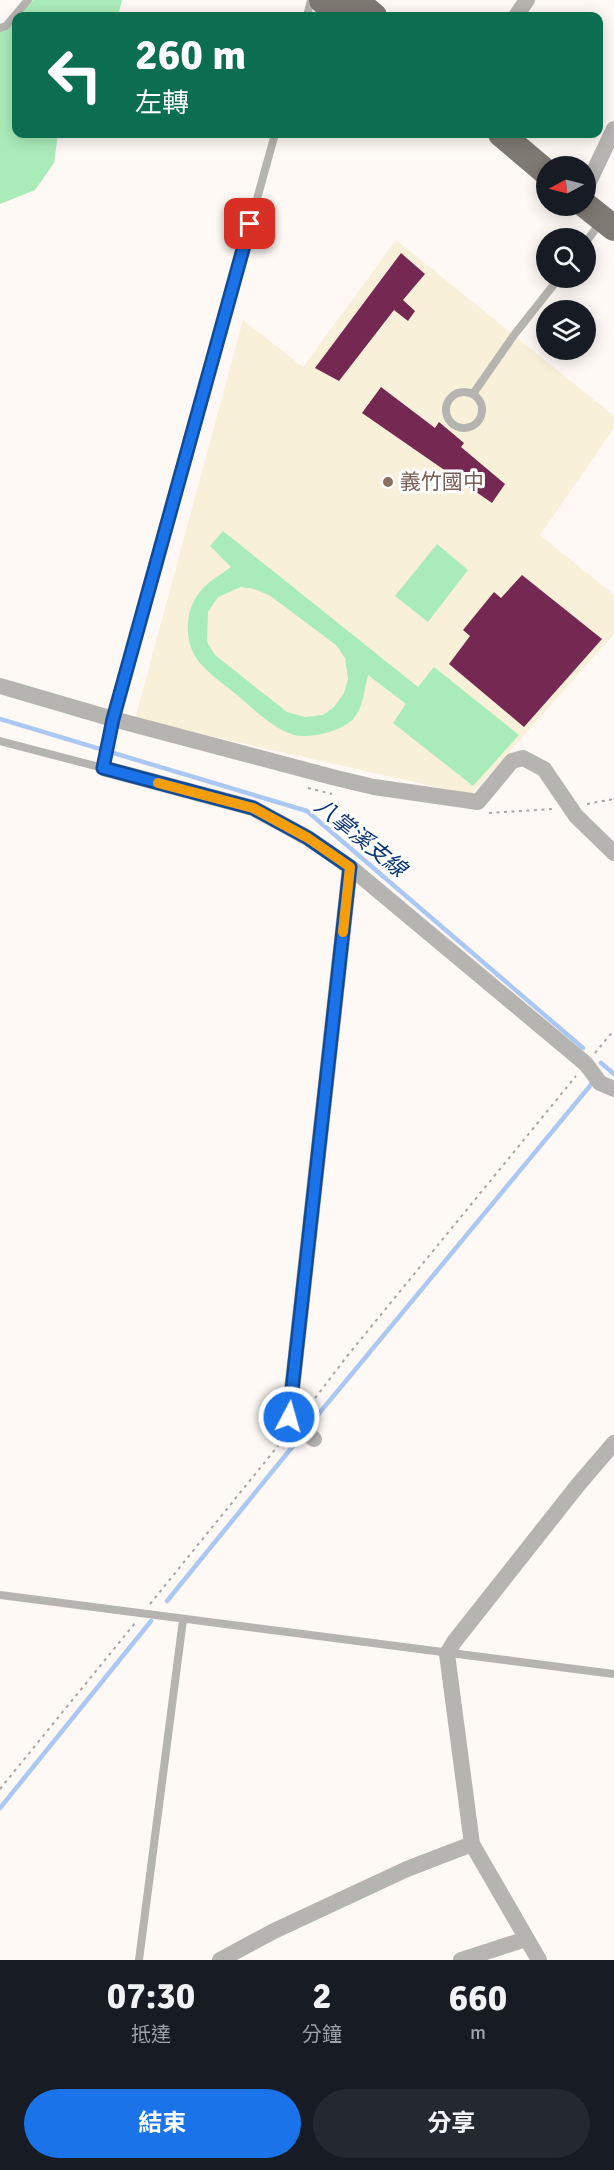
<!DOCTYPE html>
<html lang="zh-TW">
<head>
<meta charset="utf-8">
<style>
	:root { --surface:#171b24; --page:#242831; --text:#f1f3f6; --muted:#9ea1a6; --accent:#1a73e8 }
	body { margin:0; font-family:Signika,"Noto Sans TC",sans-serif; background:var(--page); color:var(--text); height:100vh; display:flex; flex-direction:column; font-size:22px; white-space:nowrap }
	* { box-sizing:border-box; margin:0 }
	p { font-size:20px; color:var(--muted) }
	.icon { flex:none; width:33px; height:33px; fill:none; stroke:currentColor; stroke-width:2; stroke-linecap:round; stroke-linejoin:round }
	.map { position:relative; height:1960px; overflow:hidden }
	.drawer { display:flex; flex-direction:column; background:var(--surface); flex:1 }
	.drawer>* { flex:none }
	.guide { position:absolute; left:12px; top:12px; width:591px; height:126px; border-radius:12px; box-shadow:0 3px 15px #0003; background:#0b6e4f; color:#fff; overflow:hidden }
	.needle { width:39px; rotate:263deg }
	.fabs { position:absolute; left:536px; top:156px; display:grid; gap:12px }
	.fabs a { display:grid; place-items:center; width:60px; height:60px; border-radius:50%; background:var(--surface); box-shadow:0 3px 15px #0003; font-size:30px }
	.pin { position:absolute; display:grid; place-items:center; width:51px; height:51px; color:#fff; margin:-26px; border-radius:12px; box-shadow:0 3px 9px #0006 }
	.me { position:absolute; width:66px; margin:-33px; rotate:6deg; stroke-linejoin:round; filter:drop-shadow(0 0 4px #0008) }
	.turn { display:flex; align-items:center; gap:21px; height:126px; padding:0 24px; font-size:27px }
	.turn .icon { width:78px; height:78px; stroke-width:2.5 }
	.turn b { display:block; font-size:42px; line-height:51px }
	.eta { display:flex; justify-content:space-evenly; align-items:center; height:102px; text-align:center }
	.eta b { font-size:36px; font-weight:700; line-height:42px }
	.primary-button { display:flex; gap:12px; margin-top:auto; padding:12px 24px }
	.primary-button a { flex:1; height:69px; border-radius:36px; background:var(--accent); color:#fff; font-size:24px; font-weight:700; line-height:69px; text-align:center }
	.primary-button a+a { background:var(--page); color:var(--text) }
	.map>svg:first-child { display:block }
</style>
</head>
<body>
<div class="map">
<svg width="614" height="1960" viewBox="0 0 614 1960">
	<rect width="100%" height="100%" fill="#fef9f5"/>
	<!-- education -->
	<path fill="#f9f0da" d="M396,240L614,416V428L540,535L614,595V634L471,795L135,719L243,320L303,367Z"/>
	<!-- green -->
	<path fill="#aaecb9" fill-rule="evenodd" d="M33,0H122L118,16H19Z
		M16,19V134H58L54,163L35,190L0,204V26Z
		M223,531L418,687L434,667L519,735L473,786L393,723L406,704L368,675C364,689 364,706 354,718C344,731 309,739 294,735C272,728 255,710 237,695C225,685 210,675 199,662C184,643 184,612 199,593C207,582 220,575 231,567L210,546ZM241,587L254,589L269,595L336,645L345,658L348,679L344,693L334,707L323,715L305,717L287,712L215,655L207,642L208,612L218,597Z
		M437,544L468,570L428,622L395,596Z"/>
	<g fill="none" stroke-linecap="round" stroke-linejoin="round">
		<!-- stream -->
		<path stroke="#abc7f4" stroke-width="4.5" d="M0,719L307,811L583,1048
			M601,1063L614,1074
			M307,1428L594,1081
			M167,1601L302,1435
			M0,1808L151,1621"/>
	</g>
	<!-- building -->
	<path fill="#752851" d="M401,253L425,274L403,300L415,311L408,321L394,310L339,381L315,368Z
		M381,387L435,428L439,422L464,443L461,447L505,484L492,503L362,413Z
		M522,575L602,639L524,727L449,664L470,636L463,630L494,592L501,598Z"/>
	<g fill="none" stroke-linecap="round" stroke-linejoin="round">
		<!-- path -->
		<path stroke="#a9a5a1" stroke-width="2" stroke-dasharray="3 4.5" stroke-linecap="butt" d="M308,788L332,794
			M587,804L614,799
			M489,813L552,809
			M595,1053L614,1030
			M306,1410L348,1355L576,1076
			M150,1604L286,1436
			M0,1789L135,1623"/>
		<!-- lane -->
		<path stroke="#b6b4b0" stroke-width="8" d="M307,16L311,0
			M0,28L6,26L28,0
			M585,243L601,222
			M446 410a18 18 0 1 1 36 0a18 18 0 1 1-36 0Z
			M473,394L514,335L559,278
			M0,741L103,768L113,719L275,134
			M0,1595L614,1674
			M139,1960L183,1620"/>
		<!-- street -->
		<path stroke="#b6b4b0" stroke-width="16" d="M516,16L527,0
			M585,190L614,129
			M0,686L113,719L336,778L374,787L478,802L512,761L523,758L544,769L576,816L614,853
			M103,768L253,808L308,838L350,867L586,1064L600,1083L614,1089
			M314,1439L289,1417L350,867
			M220,1960L274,1931L407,1869L472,1844
			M461,1960L526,1939
			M539,1960L472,1844L447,1654L454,1642L578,1485L614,1443"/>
		<!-- primary -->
		<path stroke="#7e7a73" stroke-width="26" d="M322,0L340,16
			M355,0L374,16
			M501,134L546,172
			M585,205L614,228"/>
	</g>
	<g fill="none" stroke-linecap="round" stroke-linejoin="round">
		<defs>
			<path id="route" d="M250,224L113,719L103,768L253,808L308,838L350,867L289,1417"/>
		</defs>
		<!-- route casing -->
		<use href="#route" stroke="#114b97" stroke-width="15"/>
		<!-- route -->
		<use href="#route" stroke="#1a73e8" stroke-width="10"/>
		<!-- slow -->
		<path stroke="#f59e0b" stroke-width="10" d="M158,783L253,808L308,838L350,867L343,932"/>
	</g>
	<!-- markers -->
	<circle fill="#8d6e63" stroke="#fff" stroke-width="2" cx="388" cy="482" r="6"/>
	<g text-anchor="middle" stroke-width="6" stroke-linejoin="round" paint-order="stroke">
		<!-- education labels -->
		<g font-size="21" fill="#785e54" stroke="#fff" text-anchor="start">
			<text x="400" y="489">義竹國中</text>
		</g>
		<!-- water labels -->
		<g font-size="22" font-style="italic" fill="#0c3574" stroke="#fff">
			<text transform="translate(361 837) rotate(39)" y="8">八掌溪支線</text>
		</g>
	</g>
</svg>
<div class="fabs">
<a><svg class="needle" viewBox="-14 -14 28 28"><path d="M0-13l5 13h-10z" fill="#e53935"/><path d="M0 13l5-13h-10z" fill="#9ea1a6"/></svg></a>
<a><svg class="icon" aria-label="search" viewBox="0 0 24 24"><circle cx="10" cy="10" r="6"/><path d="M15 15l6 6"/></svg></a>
<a><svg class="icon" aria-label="layers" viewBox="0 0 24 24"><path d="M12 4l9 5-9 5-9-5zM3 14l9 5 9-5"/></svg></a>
</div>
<div class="pin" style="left:250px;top:224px;background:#d93025"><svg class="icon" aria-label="arrive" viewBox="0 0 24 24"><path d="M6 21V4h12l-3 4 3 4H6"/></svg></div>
<svg class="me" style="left:289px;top:1417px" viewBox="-20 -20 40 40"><circle r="17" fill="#1a73e8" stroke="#fff" stroke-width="3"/><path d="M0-11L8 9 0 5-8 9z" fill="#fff"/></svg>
<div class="guide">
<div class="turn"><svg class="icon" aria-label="left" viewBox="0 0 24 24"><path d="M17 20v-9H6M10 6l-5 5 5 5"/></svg><div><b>260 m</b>左轉</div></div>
</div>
</div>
<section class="drawer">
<div class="eta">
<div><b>07:30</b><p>抵達</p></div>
<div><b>2</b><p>分鐘</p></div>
<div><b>660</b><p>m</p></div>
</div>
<div class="primary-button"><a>結束</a><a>分享</a></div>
</section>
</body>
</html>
